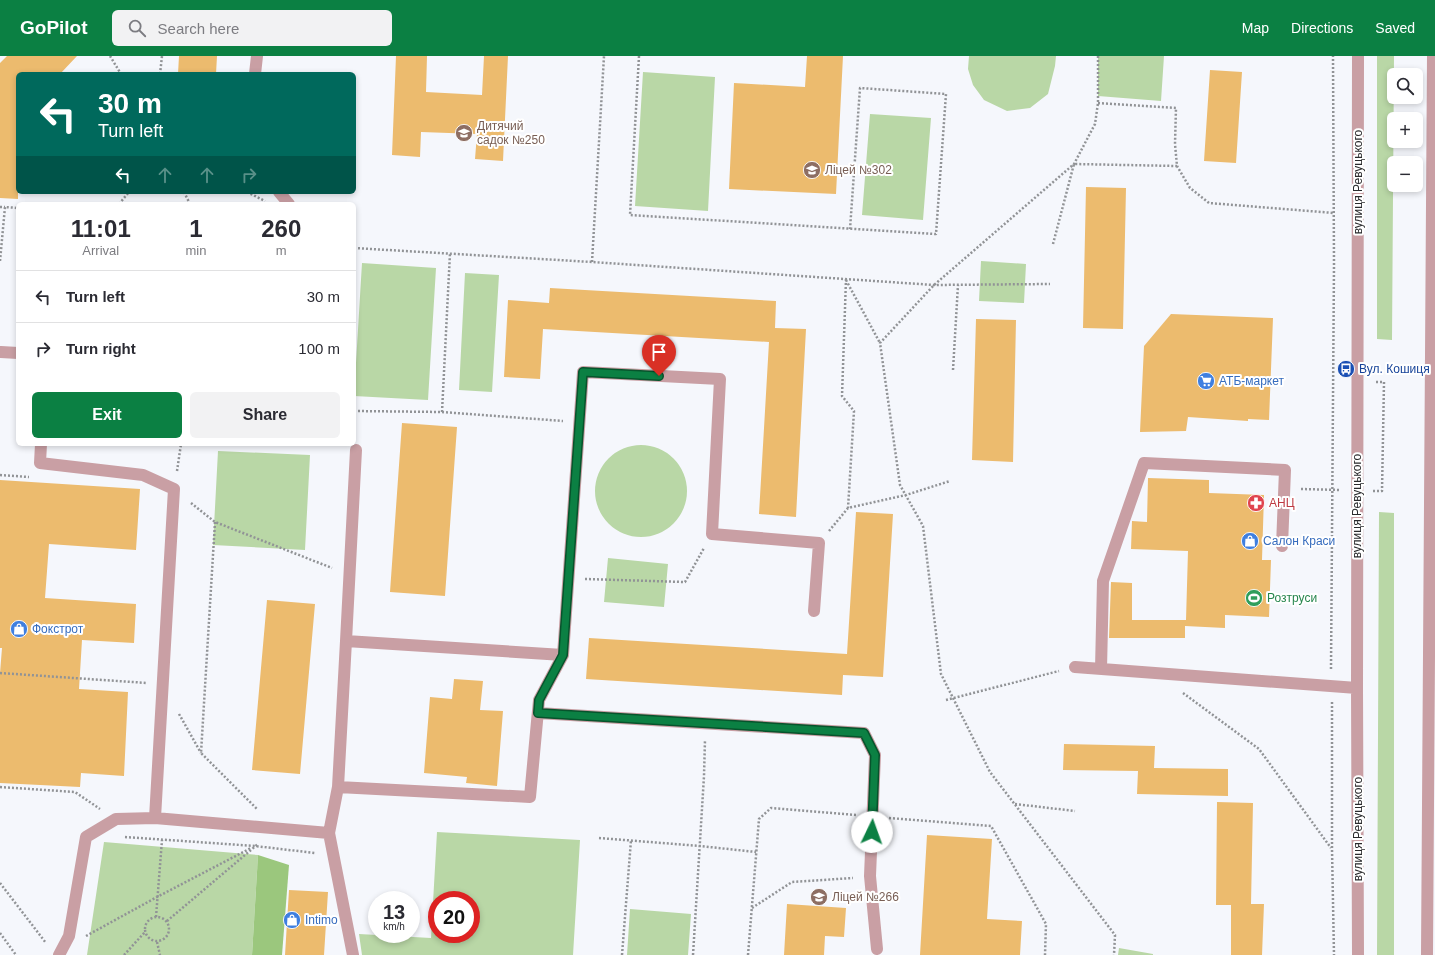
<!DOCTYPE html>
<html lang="en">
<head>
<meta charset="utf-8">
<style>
	:root { --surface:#fff; --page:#f2f2f3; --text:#2b2b33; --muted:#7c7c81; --line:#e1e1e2; --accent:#0b8043 }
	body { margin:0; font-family:Arial,sans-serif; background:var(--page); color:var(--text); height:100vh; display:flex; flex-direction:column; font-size:15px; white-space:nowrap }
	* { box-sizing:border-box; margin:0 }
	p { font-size:13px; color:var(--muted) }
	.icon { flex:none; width:22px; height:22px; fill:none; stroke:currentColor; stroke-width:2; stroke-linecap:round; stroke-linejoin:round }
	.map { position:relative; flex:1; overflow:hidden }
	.side { position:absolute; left:16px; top:146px; width:340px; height:244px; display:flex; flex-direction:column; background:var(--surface); border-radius:6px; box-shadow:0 2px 6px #0003 }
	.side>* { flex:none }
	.guide { position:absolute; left:16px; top:16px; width:340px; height:122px; border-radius:6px; box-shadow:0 2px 6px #0003; background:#00695c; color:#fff; overflow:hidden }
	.fabs { position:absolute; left:1387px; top:12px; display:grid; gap:8px }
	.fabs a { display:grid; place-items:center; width:36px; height:36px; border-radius:6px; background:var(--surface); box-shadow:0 2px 6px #0003; font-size:20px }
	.speed { position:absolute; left:368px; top:835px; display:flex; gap:8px; font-size:20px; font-weight:700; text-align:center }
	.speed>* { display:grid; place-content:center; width:52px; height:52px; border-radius:50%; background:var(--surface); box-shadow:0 2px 6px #0003; line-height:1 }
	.speed small { font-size:10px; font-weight:400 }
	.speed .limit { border:6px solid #d22; background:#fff; color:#111 }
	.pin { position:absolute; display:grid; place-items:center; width:34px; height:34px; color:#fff; margin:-41px -17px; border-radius:50% 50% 50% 0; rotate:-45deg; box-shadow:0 0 4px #0007 }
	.pin .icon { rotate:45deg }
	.me { position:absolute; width:44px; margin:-22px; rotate:3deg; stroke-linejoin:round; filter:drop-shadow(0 0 3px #0008) }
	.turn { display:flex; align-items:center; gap:14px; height:84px; padding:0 16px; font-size:18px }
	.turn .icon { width:52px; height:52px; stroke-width:2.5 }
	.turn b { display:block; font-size:28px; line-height:34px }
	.lanes { display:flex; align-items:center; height:38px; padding:0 16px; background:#0003; justify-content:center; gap:20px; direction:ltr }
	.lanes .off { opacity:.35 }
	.eta { display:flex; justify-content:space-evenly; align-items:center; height:68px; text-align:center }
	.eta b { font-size:24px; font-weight:700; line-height:28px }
	.action { display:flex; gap:8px; margin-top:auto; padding:8px 16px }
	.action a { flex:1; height:46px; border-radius:6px; background:var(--accent); color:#fff; font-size:16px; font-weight:700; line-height:46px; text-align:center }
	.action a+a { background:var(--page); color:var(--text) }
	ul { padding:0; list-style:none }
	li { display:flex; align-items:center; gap:12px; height:52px; padding:0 16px; border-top:1px solid var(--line) }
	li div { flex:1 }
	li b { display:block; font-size:15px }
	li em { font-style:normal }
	header { display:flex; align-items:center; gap:24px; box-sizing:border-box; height:56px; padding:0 20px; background:var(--accent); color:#fff }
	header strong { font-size:19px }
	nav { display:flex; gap:22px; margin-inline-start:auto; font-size:14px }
	.search { width:280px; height:36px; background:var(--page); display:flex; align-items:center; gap:10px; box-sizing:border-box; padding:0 14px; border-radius:6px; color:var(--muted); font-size:15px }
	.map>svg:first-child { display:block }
</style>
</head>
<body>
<header>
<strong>GoPilot</strong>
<div class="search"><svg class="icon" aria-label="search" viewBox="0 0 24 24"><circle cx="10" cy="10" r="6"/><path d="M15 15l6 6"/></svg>Search here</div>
<nav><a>Map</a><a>Directions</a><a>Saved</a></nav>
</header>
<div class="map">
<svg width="1435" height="899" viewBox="0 0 1435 899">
	<rect width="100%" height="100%" fill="#f5f7fc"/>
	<!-- green -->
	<path fill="#b9d7a6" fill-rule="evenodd" d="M969,0H1056L1055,10L1048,38L1030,52L1007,55L984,44L973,29L968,13Z
		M1098,0H1164L1161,45L1098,40Z
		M1377,0H1394L1392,284L1377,283Z
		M643,16L715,21L708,155L635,150Z
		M870,58L931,62L923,164L862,159Z
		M981,205L1026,208L1024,247L979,245Z
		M362,207L436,212L428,344L354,340Z
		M465,217L499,219L492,336L459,334Z
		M595 435a46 46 0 1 1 92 0a46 46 0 1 1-92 0Z
		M218,395L310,399L305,494L213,489Z
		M1379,456L1394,457V899H1377Z
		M608,502L668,508L664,551L604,546Z
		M437,776L580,784L573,899H362L359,878L431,882ZM437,844H471V878H437Z
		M104,786L258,799L252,899H87Z
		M630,853L691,858L688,899H627Z
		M1119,892L1153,898V899H1118Z"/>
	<!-- forest -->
	<path fill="#9bc77d" d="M258,799L289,809L282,899H252Z"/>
	<!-- building -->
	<path fill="#ecbb6e" d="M7,0H77L60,18H18V143L0,142V7Z
		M179,0H217L216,18H178Z
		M396,0H427L426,36L482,39L484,0H508L503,105L475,103L477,78L421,76L420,101L392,99Z
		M807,0H843L836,138L729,133L734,27L805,31Z
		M1210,14L1242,16L1236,107L1204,105Z
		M1086,131L1126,132L1123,273L1083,272Z
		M550,232L776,245L775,272L806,273L796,461L759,458L769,286L543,273L540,323L504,321L508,244L549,247Z
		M1171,258L1273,262L1269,364L1248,363V365L1188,361L1186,375L1140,376L1144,290Z
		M976,263L1016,264L1013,406L972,404Z
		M402,367L457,371L445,540L390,536Z
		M1148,422L1209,424V437L1264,439L1262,504H1271L1269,561L1225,559V572L1185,570V582H1109L1111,526L1132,527V564H1186L1188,495L1131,493L1132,465L1147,466Z
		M0,424L140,433L136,494L49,488L45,542L136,548L134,587L82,584L79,633L128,636L124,720L81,717L80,731L0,727V617L2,592H0Z
		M856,456L893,458L883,621L843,619L842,639L586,623L589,582L847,598Z
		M267,544L315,548L300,718L252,714Z
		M454,623L483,625L480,654L503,655L497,730L466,727L467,721L424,717L430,641L452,643Z
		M1064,688L1155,690L1154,712L1228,713V740L1137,738L1138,715L1063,714Z
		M1217,746L1253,747L1251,848H1264L1262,899H1231V849H1216Z
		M927,779L992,783L987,863L1022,865L1020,899H920Z
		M289,834L328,836L324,899H285Z
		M787,848L846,852L844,881L825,880L824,899H784Z"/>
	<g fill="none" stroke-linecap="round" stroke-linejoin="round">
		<!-- path -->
		<path stroke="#919396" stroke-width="2.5" stroke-dasharray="2 2" stroke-linecap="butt" d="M110,0L121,18
			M639,0L630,159L936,178L946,38L860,32L850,173
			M1098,0V47L1095,68L1074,108L934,229L880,287L900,429L923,470L941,618L990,716L1115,879L1114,899
			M160,18L162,0
			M1098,47L1176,52L1175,88L1177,110L1190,132L1209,147L1334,157
			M184,136L190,148
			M247,136L265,145
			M119,148L129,136
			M0,151H5
			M1053,188L1074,108L1177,110
			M354,192L592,206L934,229L1050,228
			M0,205L5,151L18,152
			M592,206L604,0
			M846,223L842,340L854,355L848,452
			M846,224L880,287
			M953,314L958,229
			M354,355L442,356L450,197
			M442,356L563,365
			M177,415L181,388
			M0,419L29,421
			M1301,433L1340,434
			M1373,435H1382L1384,326H1374
			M191,447L215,466L332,512
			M215,466L201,697L257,753
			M829,475L848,452L906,439L950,425
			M585,523L685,526L704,492
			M1331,613L1334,208L1333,0
			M0,617L147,627
			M1183,637L1259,693L1331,792
			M946,644L1059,615
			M1332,646V793L1334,899
			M179,658L201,697
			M0,731L75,736L100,753
			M1015,748L1075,755
			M889,762L991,770L1046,868L1045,899
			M125,781L255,790L315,797
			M599,782L700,790L756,796
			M0,827L46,887
			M752,852L792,826L853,822
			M145 873a12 12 0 1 1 24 0a12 12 0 1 1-24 0Z
			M156,861L162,784
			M167,865L258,788
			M0,877L16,899
			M86,880L157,841L251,792
			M157,886L160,899
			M124,899L145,876
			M622,899L631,784
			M693,899L704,720L705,684
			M748,899L759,763L771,752L856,759"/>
		<!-- minor -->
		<path stroke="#c99fa4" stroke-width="12" d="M255,18L257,0
			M279,136L289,148
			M1,296L18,297
			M41,388L40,407L143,419L174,433L155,762
			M346,585L356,394
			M1075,611L1357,632
			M1101,613L1103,525L1144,407L1285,414L1282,490
			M538,657L864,677L875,699L870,820L877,893
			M338,731L530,741L539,644L563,599L583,316L720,323L712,478L819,487L814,555
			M59,899L69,880L86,781L116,763L155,762L329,777
			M353,899L329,777L338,731L346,585L563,599
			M1358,899L1357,632L1358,0
			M1427,899L1433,0"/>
	</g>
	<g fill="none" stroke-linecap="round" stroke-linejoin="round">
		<defs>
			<path id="route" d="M659,320L583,316L563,599L539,644L538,657L864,677L875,699L872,776"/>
		</defs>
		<!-- route casing -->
		<use href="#route" stroke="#07532c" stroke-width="10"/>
		<!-- route -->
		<use href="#route" stroke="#0b8043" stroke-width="7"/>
	</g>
	<!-- icons -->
	<defs>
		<symbol id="school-disc" viewBox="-11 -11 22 22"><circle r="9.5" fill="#8d6e63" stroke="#fff"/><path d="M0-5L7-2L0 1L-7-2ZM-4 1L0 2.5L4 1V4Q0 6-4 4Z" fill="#fff"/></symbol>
		<symbol id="bus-disc" viewBox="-11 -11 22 22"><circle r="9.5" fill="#1a4fb4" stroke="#fff"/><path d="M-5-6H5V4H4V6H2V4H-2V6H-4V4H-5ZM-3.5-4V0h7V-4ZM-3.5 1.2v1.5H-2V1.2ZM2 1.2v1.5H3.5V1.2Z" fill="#fff"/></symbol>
		<symbol id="supermarket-disc" viewBox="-11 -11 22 22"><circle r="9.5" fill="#3f7fe0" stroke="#fff"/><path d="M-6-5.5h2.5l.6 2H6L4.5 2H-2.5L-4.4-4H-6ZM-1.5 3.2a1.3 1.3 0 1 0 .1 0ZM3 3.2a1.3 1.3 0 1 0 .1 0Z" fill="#fff"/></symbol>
		<symbol id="pharmacy-disc" viewBox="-11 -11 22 22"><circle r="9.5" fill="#e0444e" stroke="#fff"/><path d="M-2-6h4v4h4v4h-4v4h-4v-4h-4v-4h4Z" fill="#fff"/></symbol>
		<symbol id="shop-disc" viewBox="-11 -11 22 22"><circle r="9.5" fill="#3f7fe0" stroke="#fff"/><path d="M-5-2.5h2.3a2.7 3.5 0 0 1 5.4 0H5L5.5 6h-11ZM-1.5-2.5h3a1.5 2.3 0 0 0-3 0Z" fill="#fff"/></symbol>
		<symbol id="stadium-disc" viewBox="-11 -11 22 22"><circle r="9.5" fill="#2e9e5b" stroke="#fff"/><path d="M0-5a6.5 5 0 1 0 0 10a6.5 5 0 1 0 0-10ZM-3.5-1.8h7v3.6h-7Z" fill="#fff"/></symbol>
	</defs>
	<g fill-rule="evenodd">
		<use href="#school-disc" x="454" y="67" width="20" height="20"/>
		<use href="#school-disc" x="802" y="104" width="20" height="20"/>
		<use href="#bus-disc" x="1336" y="303" width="20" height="20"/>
		<use href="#supermarket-disc" x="1196" y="315" width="20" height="20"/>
		<use href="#pharmacy-disc" x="1246" y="437" width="20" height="20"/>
		<use href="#shop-disc" x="1240" y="475" width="20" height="20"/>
		<use href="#stadium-disc" x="1244" y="532" width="20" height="20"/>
		<use href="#shop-disc" x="9" y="563" width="20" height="20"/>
		<use href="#school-disc" x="809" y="831" width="20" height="20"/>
		<use href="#shop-disc" x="282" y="854" width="20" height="20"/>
	</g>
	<g text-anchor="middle" stroke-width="4" stroke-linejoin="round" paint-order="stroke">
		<!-- education labels -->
		<g font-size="12" fill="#785e54" stroke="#fff" text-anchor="start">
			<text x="477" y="74">Дитячий<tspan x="477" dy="14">садок №250</tspan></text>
			<text x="825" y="118">Ліцей №302</text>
			<text x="832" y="845">Ліцей №266</text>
		</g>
		<!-- street labels -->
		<g font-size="12" fill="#292a2c" stroke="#fff">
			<text transform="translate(1358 126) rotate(-90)" y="4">вулиця Ревуцького</text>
			<text transform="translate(1357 450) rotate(-90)" y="4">вулиця Ревуцького</text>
			<text transform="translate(1358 773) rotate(-90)" y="4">вулиця Ревуцького</text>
		</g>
		<!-- transit labels -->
		<g font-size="12" fill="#164399" stroke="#fff" text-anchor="start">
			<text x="1359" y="317">Вул. Кошиця</text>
		</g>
		<!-- shop labels -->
		<g font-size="12" fill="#366cbe" stroke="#fff" text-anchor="start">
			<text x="1219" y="329">АТБ-маркет</text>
			<text x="1263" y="489">Салон Краси</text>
			<text x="32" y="577">Фокстрот</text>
			<text x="305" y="868">Intimo</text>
		</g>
		<!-- health labels -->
		<g font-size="12" fill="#be3a42" stroke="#fff" text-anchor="start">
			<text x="1269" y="451">АНЦ</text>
		</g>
		<!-- leisure labels -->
		<g font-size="12" fill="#27864d" stroke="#fff" text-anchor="start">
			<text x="1267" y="546">Розтруси</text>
		</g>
	</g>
</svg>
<div class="fabs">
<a><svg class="icon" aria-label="search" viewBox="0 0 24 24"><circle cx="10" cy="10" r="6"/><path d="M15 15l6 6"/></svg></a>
<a>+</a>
<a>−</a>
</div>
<div class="speed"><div>13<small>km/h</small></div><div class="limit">20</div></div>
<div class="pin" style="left:659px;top:320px;background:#d93025"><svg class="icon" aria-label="arrive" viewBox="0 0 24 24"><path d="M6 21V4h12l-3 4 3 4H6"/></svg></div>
<svg class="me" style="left:872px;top:776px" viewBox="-20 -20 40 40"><circle r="19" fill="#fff"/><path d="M0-13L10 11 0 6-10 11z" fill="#0b8043"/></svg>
<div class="guide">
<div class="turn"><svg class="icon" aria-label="left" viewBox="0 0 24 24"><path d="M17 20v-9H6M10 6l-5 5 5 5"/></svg><div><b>30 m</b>Turn left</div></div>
<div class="lanes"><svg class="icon" aria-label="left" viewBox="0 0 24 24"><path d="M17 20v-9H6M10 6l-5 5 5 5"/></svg><svg class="icon off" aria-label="ahead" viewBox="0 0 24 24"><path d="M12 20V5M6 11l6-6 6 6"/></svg><svg class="icon off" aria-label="ahead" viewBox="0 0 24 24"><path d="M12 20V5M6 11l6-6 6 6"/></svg><svg class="icon off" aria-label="right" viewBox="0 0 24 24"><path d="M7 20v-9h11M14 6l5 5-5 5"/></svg></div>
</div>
<section class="side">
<div class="eta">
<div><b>11:01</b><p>Arrival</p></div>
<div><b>1</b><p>min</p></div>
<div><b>260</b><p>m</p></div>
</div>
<ul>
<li><svg class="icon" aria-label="left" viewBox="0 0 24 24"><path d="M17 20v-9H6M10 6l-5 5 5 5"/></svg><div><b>Turn left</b></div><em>30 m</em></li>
<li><svg class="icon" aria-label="right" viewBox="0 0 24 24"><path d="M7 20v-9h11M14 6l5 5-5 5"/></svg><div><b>Turn right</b></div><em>100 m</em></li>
</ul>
<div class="action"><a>Exit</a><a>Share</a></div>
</section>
</div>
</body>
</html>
